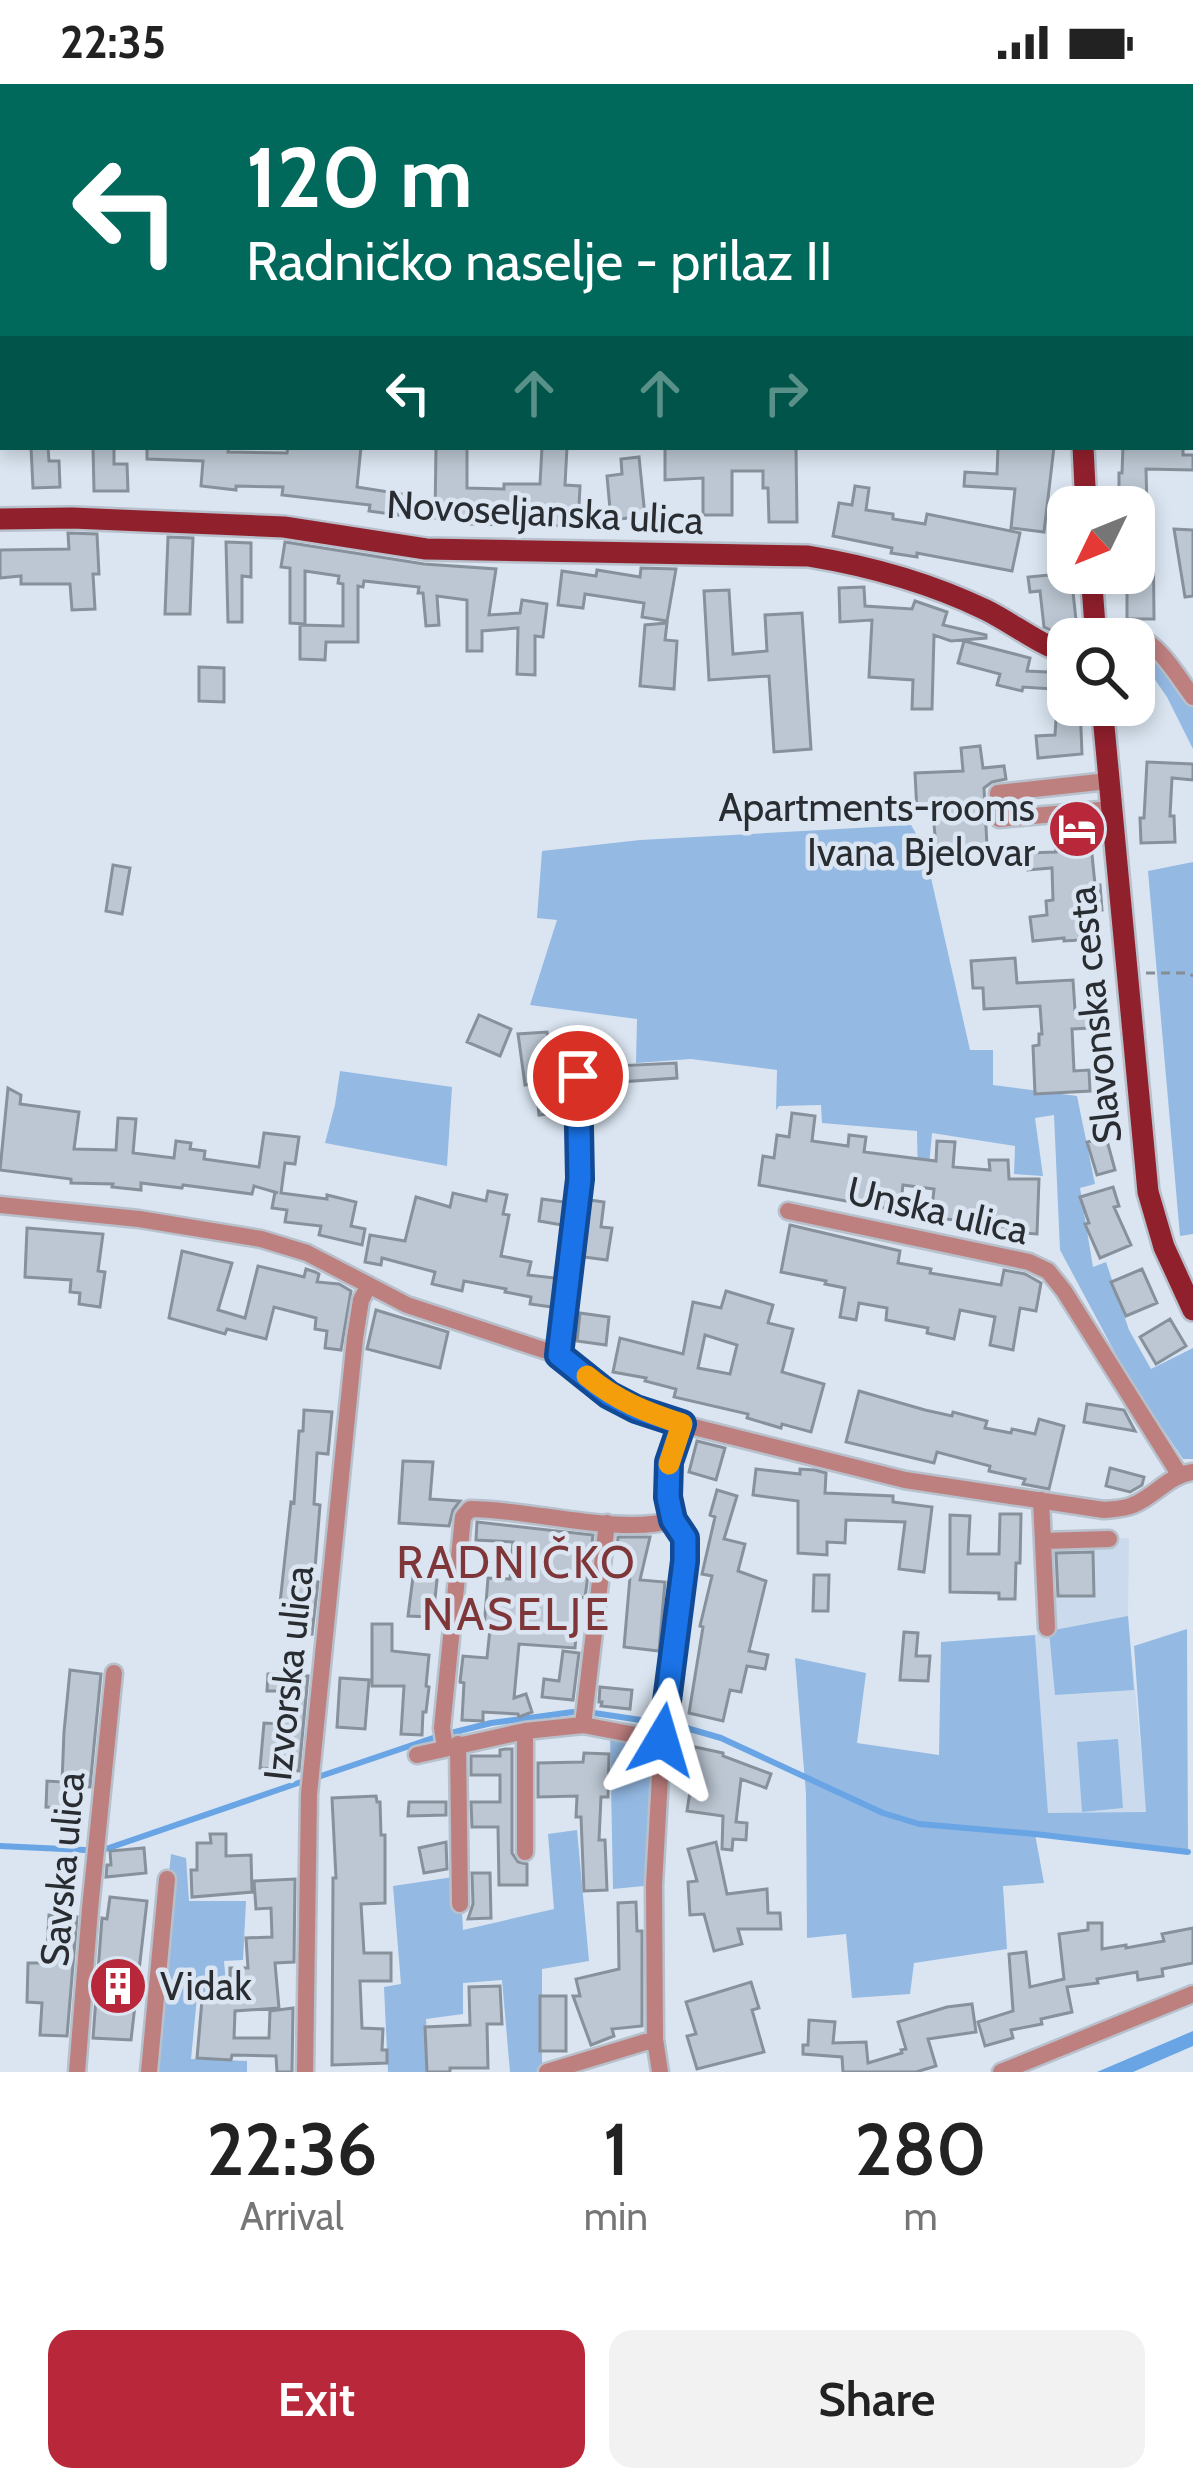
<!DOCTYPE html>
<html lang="en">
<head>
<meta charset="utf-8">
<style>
	:root { --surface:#fff; --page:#f2f2f2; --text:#222; --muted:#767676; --accent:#b9283a }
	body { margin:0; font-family:Cabin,sans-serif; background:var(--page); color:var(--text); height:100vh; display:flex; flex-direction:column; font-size:45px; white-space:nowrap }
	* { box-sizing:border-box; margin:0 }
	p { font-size:39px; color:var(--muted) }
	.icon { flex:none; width:66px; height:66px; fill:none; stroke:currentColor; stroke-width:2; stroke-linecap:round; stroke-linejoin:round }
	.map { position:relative; height:1988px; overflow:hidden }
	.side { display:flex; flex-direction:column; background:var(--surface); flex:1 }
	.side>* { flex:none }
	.hud { position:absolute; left:0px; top:0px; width:1194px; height:366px; box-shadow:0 6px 18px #0003; background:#00695c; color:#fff; overflow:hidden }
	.needle { width:78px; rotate:227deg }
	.tools { position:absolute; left:1047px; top:402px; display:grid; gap:24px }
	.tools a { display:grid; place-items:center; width:108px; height:108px; border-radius:24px; background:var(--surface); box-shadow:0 6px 18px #0003; font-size:60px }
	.pin { position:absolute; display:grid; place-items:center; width:102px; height:102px; color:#fff; margin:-51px; border:6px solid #fff; border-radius:50%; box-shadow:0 3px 12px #0007 }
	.me { position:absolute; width:132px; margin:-66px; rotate:7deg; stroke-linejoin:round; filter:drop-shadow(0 0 9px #0008) }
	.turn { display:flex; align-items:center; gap:42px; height:252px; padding:0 48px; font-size:54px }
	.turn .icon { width:156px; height:156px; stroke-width:2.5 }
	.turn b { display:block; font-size:84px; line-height:102px }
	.lanes { display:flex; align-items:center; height:114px; padding:0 48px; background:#0003; justify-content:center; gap:60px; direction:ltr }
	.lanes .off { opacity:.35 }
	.eta { display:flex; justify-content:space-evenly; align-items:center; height:204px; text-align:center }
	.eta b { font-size:72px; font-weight:600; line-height:84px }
	.cta { display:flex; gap:24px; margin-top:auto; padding:24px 48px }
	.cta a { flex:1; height:138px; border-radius:24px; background:var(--accent); color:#fff; font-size:48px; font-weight:600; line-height:138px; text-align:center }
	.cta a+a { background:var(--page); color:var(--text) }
	.status { display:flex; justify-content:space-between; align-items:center; height:84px; padding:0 60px; background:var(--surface); direction:ltr }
	.status svg { height:33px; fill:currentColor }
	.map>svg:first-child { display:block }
</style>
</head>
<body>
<div class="status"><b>22:35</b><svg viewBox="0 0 49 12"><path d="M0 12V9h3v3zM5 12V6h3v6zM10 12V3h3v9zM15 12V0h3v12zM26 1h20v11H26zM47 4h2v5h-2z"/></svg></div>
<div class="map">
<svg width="1193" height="1988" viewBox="0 0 1193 1988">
	<rect width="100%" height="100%" fill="#dae5f1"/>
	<!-- built -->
	<path fill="#cbdbed" d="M1129,1454L1128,1533L1147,1728L1048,1730L1035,1551L1047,1544L1043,1457Z"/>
	<!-- green -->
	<path fill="#94b9e3" d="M1136,552L1193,613V665L1167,613L1135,567Z
		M911,741L924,763L970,966H993V1001L1077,1012L1095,1100L1080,1104L1093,1183L1106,1178L1129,1246L1151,1285L1193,1264V1375H1183L1128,1293L1060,1166L1054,1031L1035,1034L1043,1092L1014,1090L1015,1062L932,1049L928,1094L918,1095L917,1047L822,1039L821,1021L779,1022L776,1026L777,986L691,975L636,979L637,935L530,921L557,836L537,834L542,767L640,756Z
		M1193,778V1150L1180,1152L1148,787Z
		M340,987L452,1003L447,1082L325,1059L335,1021Z
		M1128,1532L1134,1606L1055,1611L1049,1547Z
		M1187,1545L1188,1768L1035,1750L1044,1799L1003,1802L1007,1865L914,1879L910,1910L852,1914L846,1850L807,1854L806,1710L795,1574L866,1589L857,1659L939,1671L941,1558L1035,1551L1048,1729L1146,1728L1134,1562Z
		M610,1646L662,1656L654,1801L613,1805Z
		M1118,1655L1123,1724L1082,1728L1077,1658Z
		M577,1746L589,1877L542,1885V1988H510L502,1896L463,1899V1930L426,1935L429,1988H388L384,1903L401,1900L393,1802L460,1792L463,1846L554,1825L548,1750Z
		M171,1770L186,1774L189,1817H246L243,1876L224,1877L227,1911L197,1913L191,1975L247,1977V1988H149Z"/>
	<!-- water -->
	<path fill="#69a5e5" d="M1193,1947V1962L1133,1988H1097Z"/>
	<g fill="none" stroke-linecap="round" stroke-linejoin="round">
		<!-- stream -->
		<path stroke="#69a5e5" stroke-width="6" d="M594,1629L654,1638
			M676,1641L721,1654L883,1729L919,1740L1035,1750L1188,1768
			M451,1649L491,1639L573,1628
			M318,1693L433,1654
			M0,1762L85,1766
			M103,1766L301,1698"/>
	</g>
	<!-- building -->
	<path fill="#bcc7d3" stroke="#87919c" stroke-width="3" fill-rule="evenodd" d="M31,363H48L49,377H59L60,403L33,404Z
		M93,363H114V380H127L128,407H94Z
		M147,363H229L228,368L287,369L288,363H361L357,403L401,410L398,431L369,427L370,421L282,411L283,403L236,402V406L201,402L203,377L147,375Z
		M436,363H467V404L504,405V400H540L542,363H567L565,401L580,402L578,442L471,440V434H435Z
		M665,363H796L797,438H769L768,404H763V387H732V431H703V394L665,396Z
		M998,363H1054L1044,448L1011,444L1015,405L964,402L965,388L997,390Z
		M1123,363H1183V371H1193V386L1146,385L1147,423H1119V389H1122Z
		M639,373L645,432L611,436L607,392L622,390L621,375Z
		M855,402L869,404L866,426L893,430V435L925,440L927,430L1020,449L1012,487L917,469V473L891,469L892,464L833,452L839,419L852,421Z
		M1134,431H1153L1154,535H1127V489H1134Z
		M1174,445L1193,446V512L1185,513Z
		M68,449L97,450L99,490H93L95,525L72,526L70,500H21V492L0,494V466L69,465Z
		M168,453L193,454L190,530H165Z
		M226,458L251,459V493L242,492V538H228Z
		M285,458L424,480L496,485L489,531L520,529L522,516L547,520L543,553L535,552V591L517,590L518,544L482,547V567H467V516L437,512L439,541L426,542L423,509H418L419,503L364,497L363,503L358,502V558H326L325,576L300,575V541L343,542V500L338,499L339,492L305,487V540L290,539V484L281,483Z
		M641,484L676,485L667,537L642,533L644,519L585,510L583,524L558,521L562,487L596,492L597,486L640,493Z
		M1071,489L1078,555H1071L1044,543L1040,507L1030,508L1028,493Z
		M864,503L865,522L912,525L915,517L947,528L943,541L986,551V554L951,557L934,551L932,625H912L913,596L869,593L872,536L840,538L839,504Z
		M729,506L733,570L767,567L765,531L802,529L811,665L774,668L769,592L709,596L704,507Z
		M667,539L665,556L677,557L674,605L640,602L645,541Z
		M964,557L1030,574L1027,587L1068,589V606L1023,603L1022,607L997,601L1000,590L958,579Z
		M199,583L224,584V618L199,617Z
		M1057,621H1080L1082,670L1038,674L1036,652L1055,651Z
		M980,662L983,684L1004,682L1006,695L992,698L984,704L987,762L936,764L933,728H917L915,689L963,687L961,664Z
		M1147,678L1193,680V696L1172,694L1170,732H1174L1175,758L1141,759L1140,734H1144Z
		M1089,740L1095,801H1100L1102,826H1096L1098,855L1064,857V854L1033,857L1030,833L1047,831L1046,817L1053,816L1052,784L1028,786L1027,769L1056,768L1055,743Z
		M113,781L130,784L122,830L106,827Z
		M1015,874L1017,899L1073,896L1075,926L1089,925L1090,944L1072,945L1074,987L1089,986L1090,1007L1035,1010L1033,962L1039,961V950H1042L1040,922L984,925L983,904H973L971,877Z
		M479,931L511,945L500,972L467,958Z
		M547,948L556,1001L565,1000L566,1028L539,1031L536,999L525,1001L518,950Z
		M616,976L617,982L676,979L677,994L620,998V1003L591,1005L590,978Z
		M8,1004L21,1011L20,1020L79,1028L74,1065L116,1066L118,1034L136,1035L133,1069L174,1074L176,1057L191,1059L190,1065L205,1067L204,1075L259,1083L264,1049L299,1053L295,1080L285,1079L281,1109L327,1115V1111L356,1118L351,1142L365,1145L362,1161L319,1151L321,1142L285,1138L287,1126L272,1124L275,1108L278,1109L254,1102L252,1110L183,1101L182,1104L141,1099V1106L112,1103L113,1100L71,1099V1095L0,1086Z
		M792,1029L815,1032L812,1057L848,1062L849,1051L866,1053L864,1068L936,1077L937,1057L955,1058L953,1083L990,1086L989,1076H1008L1009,1095H1039L1037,1150L1007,1148L1008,1143L968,1142V1137L931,1134L934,1105L903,1101L900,1127L759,1101L763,1072L774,1074L777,1051L789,1053Z
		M1106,1053L1115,1086L1097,1091L1087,1058Z
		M1113,1103L1119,1122L1114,1123L1131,1161L1100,1174L1085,1140L1089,1139L1080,1113Z
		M488,1107L507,1111L503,1130L509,1131L501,1172L531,1178L528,1191L555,1194L552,1223L530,1220L531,1213L505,1208L506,1205L464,1197L462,1207L432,1200L435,1188L382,1174L381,1181L365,1178L370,1151L405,1157L416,1113L450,1123L453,1109L486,1117Z
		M542,1115L564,1118L562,1141L539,1137Z
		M590,1116L604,1118L601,1143L612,1144L607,1176L584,1173Z
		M790,1141L900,1167L898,1179L931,1185L930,1189L1001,1201L1004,1186L1025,1190L1041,1199L1036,1227L1020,1224L1013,1266L990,1261L995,1233L960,1226L954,1255L927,1249L928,1244L886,1236L887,1224L859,1219L856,1236L840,1233L845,1204L825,1200L826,1197L781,1188Z
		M27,1144L103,1150L98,1187L105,1188L100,1223L79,1220L80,1209L70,1208L71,1196L25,1193Z
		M182,1167L232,1179L218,1226L245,1234L258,1182L304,1193L306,1185L315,1188L319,1190L317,1198L339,1200L351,1207L341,1266L325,1264L327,1247L315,1245L316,1234L274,1223L266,1255L227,1245L225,1250L169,1234Z
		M1142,1185L1157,1219L1126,1232L1111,1198Z
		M726,1207L773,1221L768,1239L793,1245L782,1288L824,1300L811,1348L782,1340L781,1344L747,1334L748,1330L674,1313L676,1305L645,1297L646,1294L613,1288L620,1254L683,1270L693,1218L721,1224ZM705,1251L737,1261L730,1290L698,1284Z
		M376,1226L448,1248L440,1284L367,1265Z
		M580,1229L609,1233L606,1261L577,1257Z
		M1170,1235L1186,1262L1156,1280L1140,1253Z
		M859,1307L925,1326L952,1332L953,1328L987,1337L985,1344L1011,1349L1012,1345L1035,1350L1039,1335L1064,1342L1049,1405L1023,1400L1025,1395L989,1387L990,1382L937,1368L934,1379L846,1358Z
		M1087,1320L1124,1326L1135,1347L1084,1338Z
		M304,1326L332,1328L328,1370L317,1369L314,1420L320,1421L314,1497L318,1498L312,1550L291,1548L294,1520L280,1519L291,1418L294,1419L299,1347H303Z
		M697,1357L725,1364L716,1396L689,1388Z
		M403,1377L433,1378L430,1415L460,1417L453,1426L449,1442L399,1439Z
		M1110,1384L1144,1393L1142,1401L1130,1408L1106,1402Z
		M756,1385L800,1390V1385L815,1386L826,1389L825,1409L893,1412V1418L932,1423L924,1488L899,1485L905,1438L846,1436L845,1459L827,1458V1471L798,1469V1417L753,1411Z
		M717,1406L737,1412L724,1455L745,1460L738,1487L766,1497L749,1567L768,1571L765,1585L747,1582L741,1608L730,1606L723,1637L689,1629L703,1543L700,1542L712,1492L702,1490L715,1433L710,1431Z
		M1000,1430H1021L1020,1479H1016L1015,1515H999V1509L950,1508V1431L970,1432L968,1470H999Z
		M477,1438L593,1451L585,1514L579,1513L575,1564L519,1560L514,1614L526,1610L532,1628L519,1633L518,1630L483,1628V1637L462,1636L464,1599L460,1598L463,1572L487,1574L490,1545L484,1544L488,1494L510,1495L513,1458L476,1456Z
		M618,1453H650L640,1496L665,1498L659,1567L624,1563L632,1470L617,1466Z
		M1093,1468L1094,1512H1058L1056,1469Z
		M814,1491H829L828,1527H813Z
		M413,1493L437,1496L433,1533L408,1532Z
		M372,1540H392V1567L429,1571L426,1602L429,1603L426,1628H423L422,1651L401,1650L404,1602H372Z
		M904,1548L918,1549L916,1572H930L928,1597L900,1596Z
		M563,1567L579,1569L573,1616L542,1613L544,1595L559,1597Z
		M70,1586L101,1590L90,1703L69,1702L68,1724L46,1723L47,1697L62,1698L64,1648Z
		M268,1590L308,1592L299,1687L260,1684L264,1639L281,1640L283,1607H267Z
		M340,1594L369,1596L365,1645L337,1643Z
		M600,1603L632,1606L630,1625L601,1622L602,1618H599Z
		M695,1663L723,1669V1672L771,1690L766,1704L741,1695L736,1738L747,1739L746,1756L733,1755L732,1766L722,1765L723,1732L687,1727L693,1688H690Z
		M505,1665H512V1769L518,1778L527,1780V1801H499L498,1743H472L471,1718H500V1691H471V1672H500V1666Z
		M584,1669L609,1670L608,1713H601L599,1756H605L607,1806L584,1807L581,1733H576L577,1712L538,1713V1679L583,1678Z
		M376,1712L377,1718H380L381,1751H385V1819L361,1820L364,1869H391V1897H360L362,1944L383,1945L382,1966H387V1979L332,1981L333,1794H336L332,1714Z
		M409,1718H446V1731L408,1732Z
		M210,1750H226V1772L251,1771L252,1808L192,1813L191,1786H197V1759H211Z
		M446,1758L447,1785L424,1789L419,1764Z
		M716,1758L727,1810L767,1805L768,1829H780L781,1845H738L742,1860L714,1867L704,1830L690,1831L688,1798L697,1797L688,1765Z
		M144,1764L146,1789L106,1793L107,1781H111L110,1767Z
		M472,1789H490L491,1834L468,1835L473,1820Z
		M295,1795L294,1878L275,1879L279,1924L235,1927L234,1954H269L270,1927L293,1924L292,1988H277L276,1972L232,1971L231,1976L197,1974L202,1916L230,1918V1884H248L246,1854L272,1853L271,1824L256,1825L254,1797Z
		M110,1813L147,1817L131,1956L93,1954L102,1834L107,1835Z
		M636,1818L637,1847H642V1942L612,1945L614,1952L591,1961L573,1912H580L576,1895L619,1885L618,1819Z
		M49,1831L77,1833L67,1952L40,1951L42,1919L27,1918L28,1879H46Z
		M1088,1839H1102V1865L1126,1861V1864L1164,1857L1162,1850L1193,1844V1879L1162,1885L1163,1892L1138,1896L1137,1888L1097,1895L1098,1899L1067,1903L1072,1928L1041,1935L1042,1940L1011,1946L1013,1954L985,1962L978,1938L1013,1927L1009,1870L1026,1868L1030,1903L1064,1895L1059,1850L1088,1846Z
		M751,1898L759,1924L752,1926L764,1968L697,1985L687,1952L696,1950L686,1918Z
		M500,1902L502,1940H487L488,1984H450V1988H427L425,1943L470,1941L469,1903Z
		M540,1912H566V1967H540Z
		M972,1920L976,1948L928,1955L936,1982L916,1988H843L842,1973L803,1970V1961H808L809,1936L835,1938L833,1959L866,1958L868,1979L902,1969L901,1966L906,1965L898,1938L947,1923Z"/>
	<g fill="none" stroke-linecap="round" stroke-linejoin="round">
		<defs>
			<path id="minor" d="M1096,550C1109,550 1125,548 1137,552C1161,562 1178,593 1193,613
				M1108,697L998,709L999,735L1111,725
				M0,1121L139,1135L261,1155L307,1169L407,1221L559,1271L609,1311L636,1325L682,1340L905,1396L1104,1426C1114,1425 1124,1425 1133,1421C1155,1412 1169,1391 1193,1388
				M788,1127L1029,1178L1048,1187L1064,1207L1179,1390
				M559,1271L580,1095L578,992
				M1041,1416L1047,1544
				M1043,1457L1109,1455
				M583,1641L607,1439
				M458,1660L460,1820
				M445,1663L442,1644L463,1433L470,1425C531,1425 619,1452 673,1436
				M417,1671L525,1647L583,1641L662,1656
				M525,1768V1647
				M77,1988L90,1825L114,1589
				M149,1988L167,1795
				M305,1988L309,1710L355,1254L361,1216L369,1201
				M547,1988L655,1955
				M660,1988L655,1955L654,1801L662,1656L685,1477C685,1448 679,1453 672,1430C662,1399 672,1370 682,1340
				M1001,1988L1193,1910"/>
			<path id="major" d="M1081,3V0
				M1083,363L1086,423
				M0,435L72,434L284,443L426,465L808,472C869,482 930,499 986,526C1014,540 1038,560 1068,570
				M1091,489L1096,555
				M1102,621L1148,1108L1164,1163L1193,1226"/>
		</defs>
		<!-- minor casing -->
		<use href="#minor" stroke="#b7c0cb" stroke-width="21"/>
		<!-- major casing -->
		<use href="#major" stroke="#b7c0cb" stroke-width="26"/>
		<!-- path -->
		<path stroke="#858d95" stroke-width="3" stroke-dasharray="9 6" stroke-linecap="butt" d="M1146,889H1188L1193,892"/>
		<!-- minor -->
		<use href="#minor" stroke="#be7f7f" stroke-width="16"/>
		<!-- major -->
		<use href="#major" stroke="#91202d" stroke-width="21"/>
	</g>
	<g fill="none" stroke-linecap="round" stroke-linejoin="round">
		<defs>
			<path id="route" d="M578,992L580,1095L559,1271L609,1311L636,1325L682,1340L669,1378L668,1413L673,1436L685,1454V1477L662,1656"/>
		</defs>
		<!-- route casing -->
		<use href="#route" stroke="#114b97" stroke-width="30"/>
		<!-- route -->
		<use href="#route" stroke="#1a73e8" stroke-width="21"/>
		<!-- slow -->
		<path stroke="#f59e0b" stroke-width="21" d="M587,1292C617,1317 646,1328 682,1340L669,1380"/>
	</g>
	<!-- icons -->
	<defs>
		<symbol id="hotel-disc" viewBox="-11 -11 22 22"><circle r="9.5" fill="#b9283a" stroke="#dae5f1"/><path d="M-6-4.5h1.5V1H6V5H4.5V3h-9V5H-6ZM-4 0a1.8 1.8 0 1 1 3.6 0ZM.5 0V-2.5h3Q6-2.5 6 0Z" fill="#fff"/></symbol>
		<symbol id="building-disc" viewBox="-11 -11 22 22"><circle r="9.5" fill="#b9283a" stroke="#dae5f1"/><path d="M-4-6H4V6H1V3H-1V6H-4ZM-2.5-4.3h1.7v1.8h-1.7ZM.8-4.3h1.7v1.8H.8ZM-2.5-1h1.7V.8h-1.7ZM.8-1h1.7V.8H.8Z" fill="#fff"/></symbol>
	</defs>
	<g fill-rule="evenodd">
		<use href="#hotel-disc" x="1044" y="712" width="66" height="66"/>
		<use href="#building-disc" x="85" y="1869" width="66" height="66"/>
	</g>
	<g text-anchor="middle" stroke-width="9" stroke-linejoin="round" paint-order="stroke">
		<!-- street labels -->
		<g font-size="39" fill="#292d32" stroke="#dae5f1">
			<text transform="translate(545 428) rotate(3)" y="14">Novoseljanska ulica</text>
			<text transform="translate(1094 931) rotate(-96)" y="14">Slavonska cesta</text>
			<text transform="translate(938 1126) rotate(13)" y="14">Unska ulica</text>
			<text transform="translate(288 1589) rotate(-84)" y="14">Izvorska ulica</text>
			<text transform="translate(62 1785) rotate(-85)" y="14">Savska ulica</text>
		</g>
		<!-- poi labels -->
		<g font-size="39" fill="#292d32" stroke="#dae5f1" text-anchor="end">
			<text x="1035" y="737">Apartments-rooms<tspan x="1035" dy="45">Ivana Bjelovar</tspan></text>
			<text x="160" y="1916" text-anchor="start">Vidak</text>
		</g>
		<!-- quarter labels -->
		<g font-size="45" letter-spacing="3" fill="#7e3639" stroke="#dae5f1">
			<text x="517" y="1494">RADNIČKO<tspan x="517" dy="52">NASELJE</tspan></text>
		</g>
	</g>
</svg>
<div class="tools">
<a><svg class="needle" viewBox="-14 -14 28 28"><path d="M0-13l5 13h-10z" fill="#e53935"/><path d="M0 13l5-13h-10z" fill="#767676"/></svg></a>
<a><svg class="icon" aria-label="search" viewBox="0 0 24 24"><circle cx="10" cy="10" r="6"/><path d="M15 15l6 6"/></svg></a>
</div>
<div class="pin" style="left:578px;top:992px;background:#d93025"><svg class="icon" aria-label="arrive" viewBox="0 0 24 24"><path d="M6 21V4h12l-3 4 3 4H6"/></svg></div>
<svg class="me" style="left:662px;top:1656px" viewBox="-20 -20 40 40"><path d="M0-17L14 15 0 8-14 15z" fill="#1a73e8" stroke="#fff" stroke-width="4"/></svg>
<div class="hud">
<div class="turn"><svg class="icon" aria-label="left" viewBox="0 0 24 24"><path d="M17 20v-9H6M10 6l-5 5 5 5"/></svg><div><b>120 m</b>Radničko naselje - prilaz II</div></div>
<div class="lanes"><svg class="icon" aria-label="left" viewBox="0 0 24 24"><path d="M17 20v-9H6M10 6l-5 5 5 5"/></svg><svg class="icon off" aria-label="ahead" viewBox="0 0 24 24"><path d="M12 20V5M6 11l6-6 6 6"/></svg><svg class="icon off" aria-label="ahead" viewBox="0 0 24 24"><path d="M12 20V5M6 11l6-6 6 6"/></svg><svg class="icon off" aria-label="right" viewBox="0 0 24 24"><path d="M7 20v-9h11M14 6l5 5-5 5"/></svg></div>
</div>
</div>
<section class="side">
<div class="eta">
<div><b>22:36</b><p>Arrival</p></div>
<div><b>1</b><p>min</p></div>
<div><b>280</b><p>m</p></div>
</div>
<div class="cta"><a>Exit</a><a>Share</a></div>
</section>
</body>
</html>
